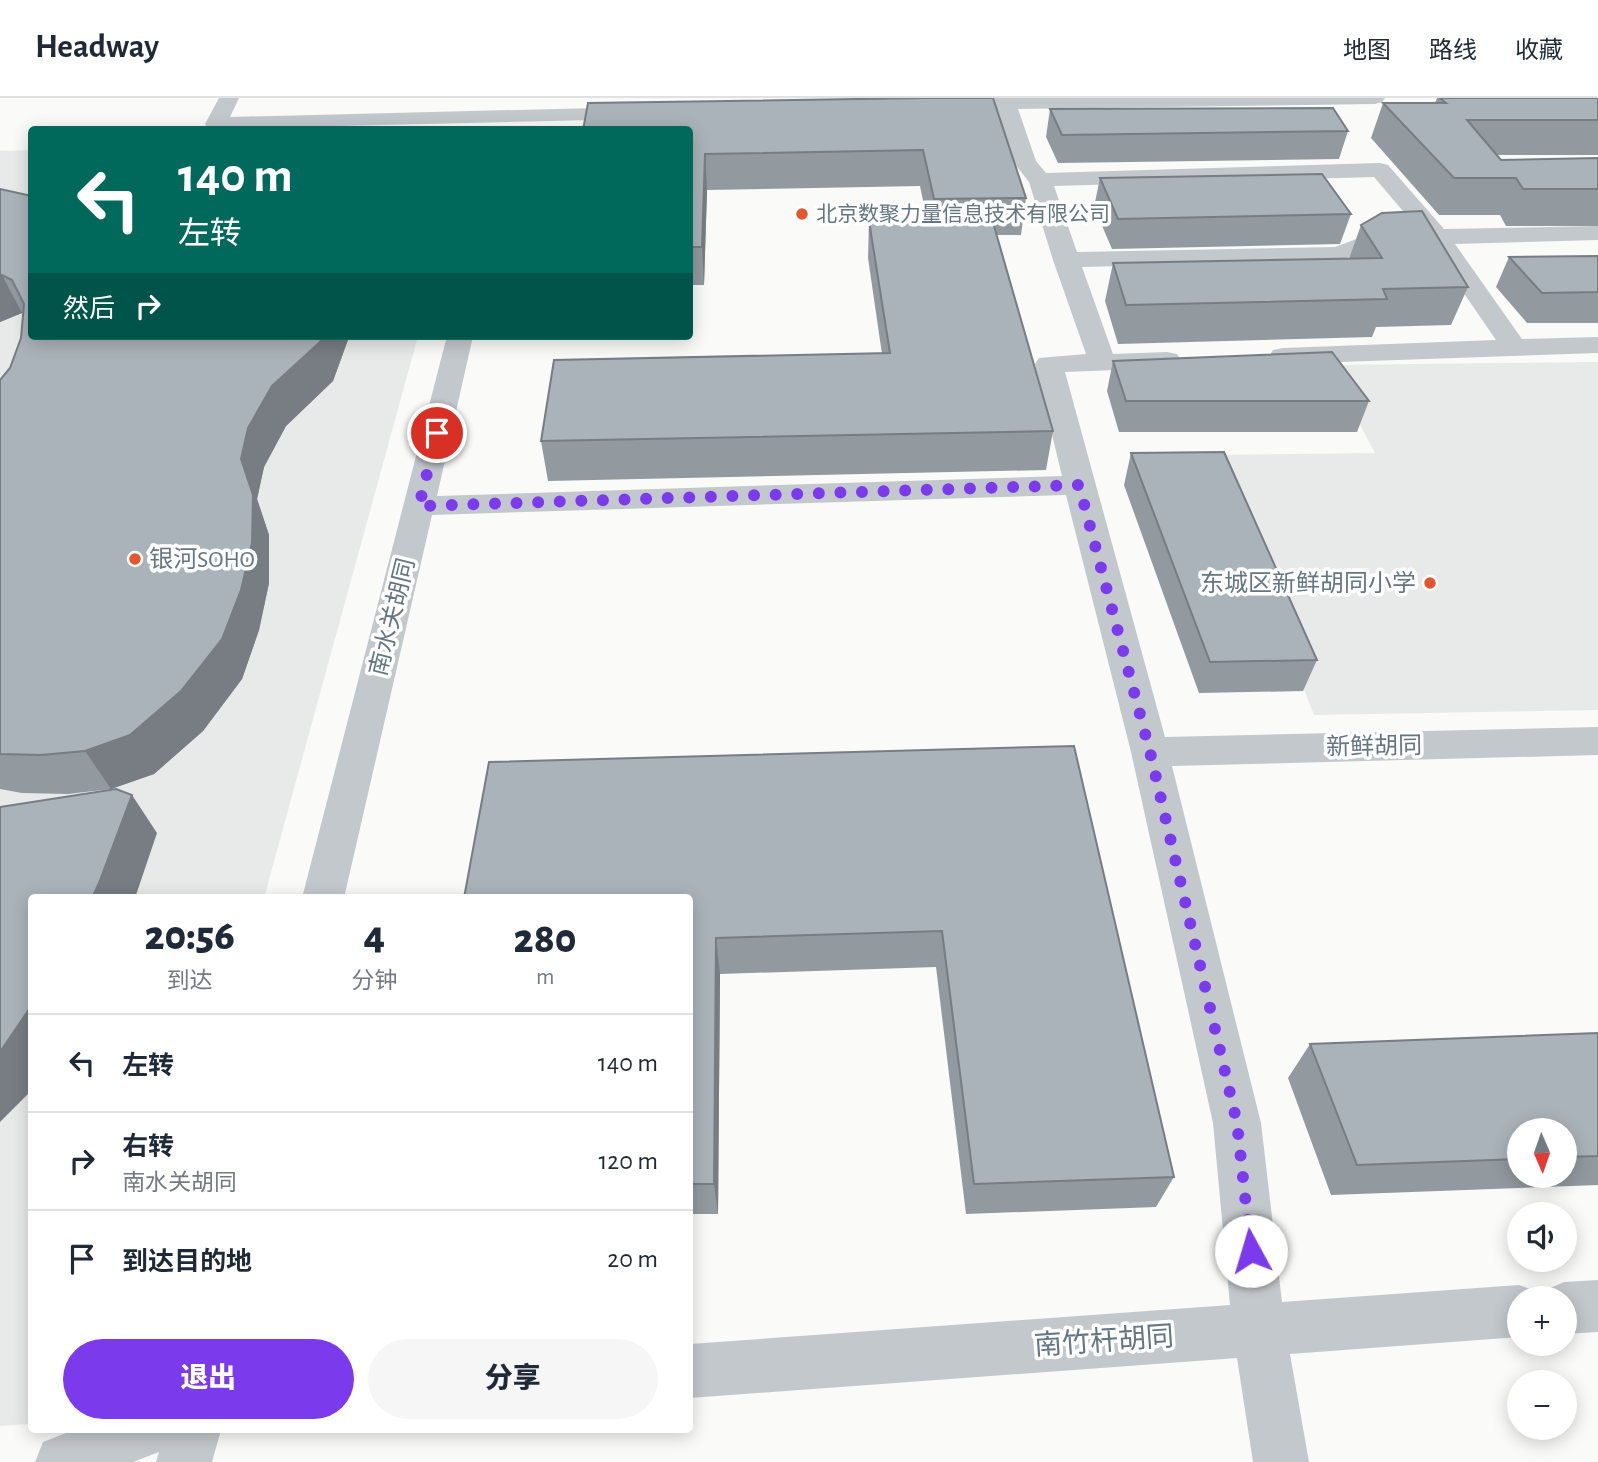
<!DOCTYPE html>
<html lang="zh">
<head>
<meta charset="utf-8">
<style>
	:root { --surface:#fff; --page:#f6f6f7; --text:#1f2937; --muted:#747a83; --line:#e0e1e3; --accent:#7c3aed }
	body { margin:0; font-family:"Alegreya Sans","Noto Sans SC",sans-serif; background:var(--page); color:var(--text); height:100vh; display:flex; flex-direction:column; font-size:26px; white-space:nowrap }
	* { box-sizing:border-box; margin:0 }
	p { font-size:23px; color:var(--muted) }
	.icon { flex:none; width:38px; height:38px; fill:none; stroke:currentColor; stroke-width:2; stroke-linecap:round; stroke-linejoin:round }
	.map { position:relative; flex:1; overflow:hidden }
	.sheet { position:absolute; left:28px; top:796px; width:665px; height:539px; display:flex; flex-direction:column; background:var(--surface); border-radius:7px; box-shadow:0 4px 18px #0003 }
	.sheet>* { flex:none }
	.banner { position:absolute; left:28px; top:28px; width:665px; height:214px; border-radius:7px; box-shadow:0 4px 18px #0003; background:#00695c; color:#fff; overflow:hidden }
	.needle { width:46px; rotate:178deg }
	.tools { position:absolute; left:1507px; top:1020px; display:grid; gap:14px }
	.tools a { display:grid; place-items:center; width:70px; height:70px; border-radius:50%; background:var(--surface); box-shadow:0 4px 18px #0003; font-size:35px }
	.pin { position:absolute; display:grid; place-items:center; width:60px; height:60px; color:#fff; margin:-30px; border:4px solid #fff; border-radius:50%; box-shadow:0 2px 7px #0007 }
	.me { position:absolute; width:77px; margin:-38px; rotate:354deg; stroke-linejoin:round; filter:drop-shadow(0 0 5px #0008) }
	.turn { display:flex; align-items:center; gap:24px; height:147px; padding:0 35px; font-size:32px }
	.turn .icon { width:91px; height:91px; stroke-width:2.5 }
	.turn b { display:block; font-size:49px; line-height:60px }
	.then { display:flex; align-items:center; height:66px; padding:0 35px; background:#0003; gap:14px; font-size:26px }
	.eta { display:flex; justify-content:space-evenly; align-items:center; height:119px; text-align:center }
	.eta b { font-size:42px; font-weight:800; line-height:49px }
	.primary-button { display:flex; gap:14px; margin-top:auto; padding:14px 35px }
	.primary-button a { flex:1; height:80px; border-radius:42px; background:var(--accent); color:#fff; font-size:28px; font-weight:800; line-height:80px; text-align:center }
	.primary-button a+a { background:var(--page); color:var(--text) }
	ul { padding:0; list-style:none }
	li { display:flex; align-items:center; gap:21px; height:98px; padding:0 35px; border-top:2px solid var(--line) }
	li div { flex:1 }
	li b { display:block; font-size:26px }
	li em { font-style:normal }
	header { display:flex; align-items:center; gap:42px; box-sizing:border-box; height:98px; padding:0 35px; background:var(--surface); border-bottom:2px solid var(--line) }
	header strong { font-size:33px }
	nav { display:flex; gap:38px; margin-inline-start:auto; font-size:24px }
	.map>svg:first-child { display:block }
</style>
</head>
<body>
<header>
<strong>Headway</strong>
<nav><a>地图</a><a>路线</a><a>收藏</a></nav>
</header>
<div class="map">
<svg width="1598" height="1364" viewBox="0 0 1598 1364">
	<rect width="100%" height="100%" fill="#fafaf8"/>
	<!-- built -->
	<path fill="#e8e9e9" d="M31,52L32,238H418L264,800H32L31,1317L28,1326L0,1328V53Z
		M1598,264V612L1314,617L1211,357L1375,355L1328,267Z"/>
	<g fill="none" stroke-linecap="round" stroke-linejoin="round">
		<!-- minor -->
		<path fill="#c3c8cc" fill-rule="evenodd" d="M219,0H239L230,19L636,9L643,11L647,15L643,19L636,21L208,31L205,26Z
			M940,0H1385L1382,4L1375,6L1018,11L1036,63L1046,75L1380,65L1388,67L1444,131L1598,128V142L1455,146L1522,241L1598,239V255L1283,266L1273,264L1269,258L1273,252L1283,250L1496,242L1430,146L1382,147L1338,163L1082,169L1113,256L1167,254L1177,256L1181,262L1177,268L1167,270L1065,274L1165,639L1598,629V657L1172,668L1261,1025L1282,1204L1519,1187L1538,1194L1540,1200H1519V1239L1290,1256L1309,1364H1253L1237,1260L690,1300V1246L1230,1207L1213,1025L1131,654L1066,397L432,417L344,800H302L447,238H473L437,398L1062,378L1035,266L1039,260L1086,256L1053,162L1029,84L1014,65L997,11L934,10L931,6ZM1374,79L1419,132L1378,133L1335,149L1077,154L1054,88Z
			M1598,1182V1234L1564,1236V1200H1542L1546,1192L1564,1184Z
			M74,1332H221L212,1364H156L159,1354L133,1364H35L43,1344Z"/>
	</g>
	<!-- wall -->
	<path fill="#929a9f" fill-rule="evenodd" d="M924,0L1026,100L1021,137H997L1053,333L1046,372L548,383L541,343L882,256L868,160L869,123L927,122L920,88L707,92L704,187H690V32Z
		M1437,0H1598V57H1497L1501,62L1598,60V128H1506L1500,117H1439L1371,40L1383,5H1435Z
		M1050,11L1348,33L1339,61L1058,65L1046,39Z
		M1100,80L1351,116L1340,146L1112,151L1094,109Z
		M0,91L349,239L333,283L286,328L264,369L257,401L269,437V485L259,532L242,581L203,633L154,676L111,691L68,696L22,695L0,691V282L10,270L21,240L23,216L22,215L0,224Z
		M1361,127L1468,189L1451,227L1376,229L1372,239L1118,246L1105,203L1113,165L1349,161Z
		M1598,158V225H1527L1496,189L1509,159Z
		M1113,263L1369,303L1357,334H1119L1107,293Z
		M1131,355L1317,562L1303,593L1199,595L1124,387Z
		M1074,648L1174,1079L1156,1109L966,1116L936,869L720,876L718,1116H690V800Z
		M1598,935V1087L1331,1097L1288,980L1310,946ZM1519,1032H1564V1078H1519Z"/>
	<!-- shaded-wall -->
	<path fill="#777d82" d="M705,56L707,92L704,187L702,149Z
		M0,177H2L22,215L0,224Z
		M322,238L349,239L333,283L286,328L264,369L257,401L269,437V485L259,532L242,581L203,633L154,676L111,691L85,653L241,361L248,330L272,288Z
		M132,697L157,735L135,800H92Z
		M716,840L720,876L718,1116L714,1086Z
		M32,907V992L0,1024V954Z"/>
	<!-- building -->
	<path fill="#aab3b9" stroke="#777d82" stroke-width="2" d="M924,0H993L1026,100L934,101L923,52L705,56L702,149H690V32H583L588,5Z
		M1440,0H1598V22H1467L1501,62L1598,60V91H1523L1516,80H1454L1383,5H1446Z
		M1333,10L1348,33L1062,37L1050,11Z
		M1322,76L1351,116L1118,121L1100,80Z
		M0,91L32,98V238H322L320,244L272,288L248,330L241,361L253,397L252,445L241,492L222,541L181,593L130,637L85,653L41,657L0,656V282L10,270L21,240L24,206L12,182L2,177H0Z
		M1422,113L1468,189L1383,191L1387,201L1126,207L1113,165L1382,160L1361,127L1382,115Z
		M992,121L1053,333L541,343L554,262L890,255L869,123Z
		M1598,158V194L1542,195L1509,159Z
		M1332,254L1369,303H1126L1113,263Z
		M1224,354L1317,562L1210,564L1131,355Z
		M1074,648L1174,1079L974,1086L942,833L716,840L714,1086H690V800H464L489,664Z
		M116,691L132,697L99,785L92,800H32V907L0,954V709Z
		M1598,935V1058L1564,1059V1032H1519V1061L1357,1067L1310,946Z"/>
	<g fill="none" stroke-linecap="round" stroke-linejoin="round">
		<!-- route -->
		<path stroke="#7c3aed" stroke-width="12" stroke-dasharray="0 21.6" d="M437,335L419,408L1079,387L1150,654L1237,1025L1251,1153"/>
	</g>
	<!-- markers -->
	<g fill="#e4572e" stroke="#fff" stroke-width="2.5">
		<circle cx="802" cy="116" r="7"/>
		<circle cx="135" cy="461" r="7"/>
		<circle cx="1430" cy="485" r="7"/>
	</g>
	<g text-anchor="middle" stroke-width="7" stroke-linejoin="round" paint-order="stroke">
		<!-- far-poi labels -->
		<g font-size="21" fill="#657683" stroke="#fff" text-anchor="start">
			<text x="816" y="123">北京数聚力量信息技术有限公司</text>
		</g>
		<!-- poi labels -->
		<g font-size="24" fill="#657683" stroke="#fff" text-anchor="start">
			<text x="149" y="469">银河SOHO</text>
			<text x="1416" y="493" text-anchor="end">东城区新鲜胡同小学</text>
		</g>
		<!-- street labels -->
		<g font-size="24" fill="#657683" stroke="#fff">
			<text transform="translate(392 519) rotate(-76)" y="8">南水关胡同</text>
			<text transform="translate(1374 648) rotate(-1)" y="8">新鲜胡同</text>
		</g>
		<!-- near-street labels -->
		<g font-size="28" fill="#657683" stroke="#fff">
			<text transform="translate(1104 1242) rotate(-4)" y="10">南竹杆胡同</text>
		</g>
	</g>
</svg>
<div class="tools">
<a><svg class="needle" viewBox="-14 -14 28 28"><path d="M0-13l5 13h-10z" fill="#e53935"/><path d="M0 13l5-13h-10z" fill="#747a83"/></svg></a>
<a><svg class="icon" aria-label="sound" viewBox="0 0 24 24"><path d="M4 9h4l5-4v14l-5-4H4zM17 9q2 3 0 6"/></svg></a>
<a>+</a>
<a>−</a>
</div>
<div class="pin" style="left:437px;top:335px;background:#d93025"><svg class="icon" aria-label="arrive" viewBox="0 0 24 24"><path d="M6 21V4h12l-3 4 3 4H6"/></svg></div>
<svg class="me" style="left:1251px;top:1153px" viewBox="-20 -20 40 40"><circle r="19" fill="#fff"/><path d="M0-13L10 11 0 6-10 11z" fill="#7c3aed"/></svg>
<div class="banner">
<div class="turn"><svg class="icon" aria-label="left" viewBox="0 0 24 24"><path d="M17 20v-9H6M10 6l-5 5 5 5"/></svg><div><b>140 m</b>左转</div></div>
<div class="then">然后<svg class="icon" aria-label="right" viewBox="0 0 24 24"><path d="M7 20v-9h11M14 6l5 5-5 5"/></svg></div>
</div>
<section class="sheet">
<div class="eta">
<div><b>20:56</b><p>到达</p></div>
<div><b>4</b><p>分钟</p></div>
<div><b>280</b><p>m</p></div>
</div>
<ul>
<li><svg class="icon" aria-label="left" viewBox="0 0 24 24"><path d="M17 20v-9H6M10 6l-5 5 5 5"/></svg><div><b>左转</b></div><em>140 m</em></li>
<li><svg class="icon" aria-label="right" viewBox="0 0 24 24"><path d="M7 20v-9h11M14 6l5 5-5 5"/></svg><div><b>右转</b><p>南水关胡同</p></div><em>120 m</em></li>
<li><svg class="icon" aria-label="arrive" viewBox="0 0 24 24"><path d="M6 21V4h12l-3 4 3 4H6"/></svg><div><b>到达目的地</b></div><em>20 m</em></li>
</ul>
<div class="primary-button"><a>退出</a><a>分享</a></div>
</section>
</div>
</body>
</html>
